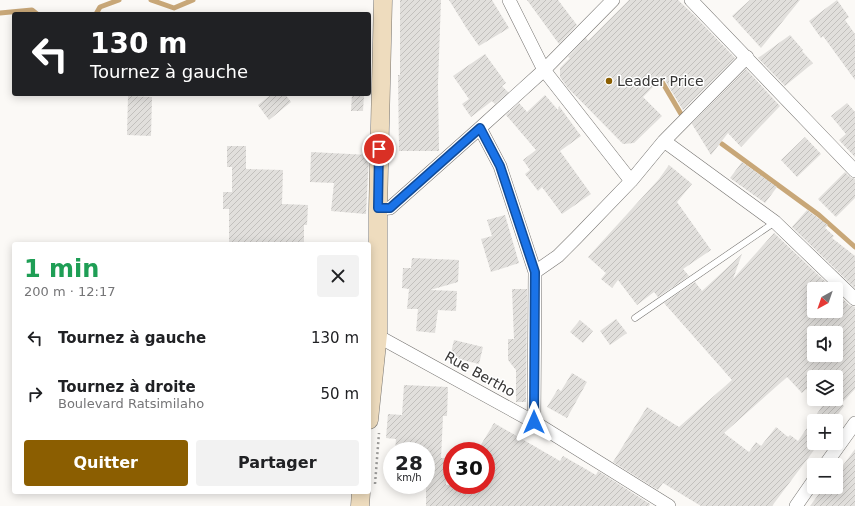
<!DOCTYPE html>
<html lang="fr">
<head>
<meta charset="utf-8">
<style>
	:root { --surface:#fff; --page:#f2f2f2; --text:#202124; --muted:#757577; --accent:#8b5e01 }
	body { margin:0; font-family:"DejaVu Sans",sans-serif; background:var(--page); color:var(--text); height:100vh; display:flex; flex-direction:column; font-size:15px; white-space:nowrap }
	* { box-sizing:border-box; margin:0 }
	p { font-size:13px; color:var(--muted) }
	.icon { flex:none; width:22px; height:22px; fill:none; stroke:currentColor; stroke-width:2; stroke-linecap:round; stroke-linejoin:round }
	.map { position:relative; flex:1; overflow:hidden }
	.sheet { position:absolute; left:12px; top:242px; width:359px; height:252px; display:flex; flex-direction:column; background:var(--surface); border-radius:4px; box-shadow:0 2px 10px #0003 }
	.sheet>* { flex:none }
	.hud { position:absolute; left:12px; top:12px; width:359px; height:84px; border-radius:4px; box-shadow:0 2px 10px #0003; background:#202124; color:#fff; overflow:hidden }
	.needle { width:26px; rotate:220deg }
	.fabs { position:absolute; left:807px; top:282px; display:grid; gap:8px }
	.fabs a { display:grid; place-items:center; width:36px; height:36px; border-radius:4px; background:var(--surface); box-shadow:0 2px 10px #0003; font-size:20px }
	.speed { position:absolute; left:383px; top:442px; display:flex; gap:8px; font-size:20px; font-weight:700; text-align:center }
	.speed>* { display:grid; place-content:center; width:52px; height:52px; border-radius:50%; background:var(--surface); box-shadow:0 2px 10px #0003; line-height:1 }
	.speed small { font-size:10px; font-weight:400 }
	.speed .limit { border:6px solid #d22; background:#fff; color:#111 }
	.pin { position:absolute; display:grid; place-items:center; width:34px; height:34px; color:#fff; margin:-17px; border:2px solid #fff; border-radius:50%; box-shadow:0 1px 4px #0007 }
	.me { position:absolute; width:44px; margin:-22px; rotate:0deg; stroke-linejoin:round; filter:drop-shadow(0 0 3px #0008) }
	.turn { display:flex; align-items:center; gap:14px; height:84px; padding:0 12px; font-size:18px }
	.turn .icon { width:52px; height:52px; stroke-width:2.5 }
	.turn b { display:block; font-size:28px; line-height:34px }
	.round { display:grid; place-items:center; flex:none; width:42px; height:42px; border-radius:4px; background:var(--page) }
	.overview { display:flex; align-items:center; justify-content:space-between; height:68px; padding:0 12px }
	h1 { font-size:24px; font-weight:600; line-height:30px; color:#1e9e55 }
	.primary-button { display:flex; gap:8px; margin-top:auto; padding:8px 12px }
	.primary-button a { flex:1; height:46px; border-radius:4px; background:var(--accent); color:#fff; font-size:16px; font-weight:600; line-height:46px; text-align:center }
	.primary-button a+a { background:var(--page); color:var(--text) }
	ul { padding:0; list-style:none }
	li { display:flex; align-items:center; gap:12px; height:56px; padding:0 12px }
	li div { flex:1 }
	li b { display:block; font-size:15px }
	li em { font-style:normal }
	.map>svg:first-child { display:block }
</style>
</head>
<body>
<div class="map">
<svg width="855" height="506" viewBox="0 0 855 506">
	<defs>
		<pattern id="building-hatch" width="6" height="6" patternUnits="userSpaceOnUse"><rect width="6" height="6" fill="#e1dfdc"/><path d="M-1 1l2-2M0 6l6-6M5 7l2-2" fill="none" stroke="#c2c0bd"/></pattern>
	</defs>
	<rect width="100%" height="100%" fill="#fbf9f6"/>
	<g fill="none" stroke-linecap="round" stroke-linejoin="round">
		<!-- stream -->
		<path stroke="#c8a778" stroke-width="5" d="M151,0L174,8L193,0
			M0,13L32,10L37,14
			M96,14L100,7L119,0
			M658,75L681,114
			M722,144L819,215L855,247"/>
	</g>
	<!-- building -->
	<path fill="url(#building-hatch)" fill-rule="evenodd" d="M400,0H441L438,84L439,151H399L398,75H400Z
		M449,0H492L509,28L479,46L467,29Z
		M527,0H558L577,25L559,44Z
		M629,0H678L694,15L735,58L683,110L663,77L643,97L662,116L634,143L623,144L568,88L560,77V68L570,58L568,57L586,38L588,41Z
		M750,0H800L761,48L732,16Z
		M837,0L849,17L845,20L855,34V80L823,36L821,38L809,21Z
		M790,35L803,50L802,51L813,63L785,86L758,58Z
		M485,54L506,83L502,86L508,92L495,104L492,101L471,117L462,104L469,99L453,76Z
		M746,69L780,106L741,147L728,133L711,155L692,124Z
		M272,94H285L291,102L269,120L258,105Z
		M352,94L364,95L363,111H351Z
		M545,95L558,110L559,106L581,136L560,151L591,194L562,214L542,187L538,191L525,174L530,170L523,160L536,150L506,115L519,103L527,112Z
		M128,96L152,97L151,136L127,135Z
		M847,103L855,112V157L839,140L846,134L831,116Z
		M805,137L821,154L797,177L781,160Z
		M227,146H246V169L283,170L282,204L308,205L307,225H304V244H229V209H223V192H232V167H227Z
		M311,152L369,155L366,214L331,211L334,183L310,182Z
		M742,162L777,187L765,203L730,178Z
		M669,165L692,184L677,202L711,250L683,269L689,276L658,297L654,292L637,305L618,280L612,288L601,279L606,273L588,257L659,179Z
		M845,172L850,177L855,179V198L836,217L818,199Z
		M807,210L828,225L825,228L834,236L832,238L855,256V288L792,227Z
		M505,215L519,263L491,272L481,239L492,236L487,220Z
		M774,233L833,289H814V311H836V292L849,305L855,307V389L841,404L844,406L833,421H814V450L772,506H701L663,483L658,490L613,462L647,407L679,427L732,380L664,303L695,282L702,291L742,254L733,279ZM814,333H836V355H814ZM787,377L802,393L806,389L814,396V377H836V399H817L823,405L798,441L790,435L788,437L776,427L761,446L756,442L749,452L724,433Z
		M412,258L459,260L458,282L430,290L457,291L456,311L438,310L435,333L416,331L418,309H407L409,289L402,288L403,268H411Z
		M512,289H527L526,402H516V370L508,360V339H514Z
		M616,319L627,333L610,345L600,331Z
		M580,320L593,331L583,343L570,332Z
		M454,340L483,347L479,364L450,357Z
		M572,373L587,382L567,418L547,407L558,389L561,391Z
		M404,385L448,387L447,416H443L441,458H447L446,485H486V451L479,448L494,423L560,461L563,456L596,475L598,471L650,504L649,506H426V451H395L396,439L386,438L388,414L402,415Z
		M855,449V506H810L824,487H836V475Z"/>
	<g fill="none" stroke-linecap="round" stroke-linejoin="round">
		<defs>
			<path id="service" d="M635,318L775,222"/>
			<path id="minor" d="M509,0L544,70L631,181
				M691,0L855,171
				M480,128L500,166L535,272L534,422
				M664,141L775,222L855,299
				M378,209L390,208L480,128L544,70L613,0
				M535,272L558,256L576,238L631,181L664,141L747,57
				M378,334L383,339L534,422L669,506
				M825,465L855,423
				M796,506L814,480"/>
			<path id="secondary" d="M369,420L378,334V209L383,0
				M360,506L361,492"/>
		</defs>
		<!-- service casing -->
		<use href="#service" stroke="#767471" stroke-width="7"/>
		<!-- minor casing -->
		<use href="#minor" stroke="#767471" stroke-width="14"/>
		<!-- secondary casing -->
		<use href="#secondary" stroke="#767471" stroke-width="19"/>
		<!-- path -->
		<path stroke="#9d9c9a" stroke-width="2.5" stroke-dasharray="2 3" stroke-linecap="butt" d="M375,484L379,433"/>
		<!-- service -->
		<use href="#service" stroke="#fff" stroke-width="6"/>
		<!-- minor -->
		<use href="#minor" stroke="#fff" stroke-width="13"/>
		<!-- secondary -->
		<use href="#secondary" stroke="#eedcbe" stroke-width="18"/>
	</g>
	<g fill="none" stroke-linecap="round" stroke-linejoin="round">
		<defs>
			<path id="route" d="M379,149L378,208H390L480,128L500,166L535,272L534,422"/>
		</defs>
		<!-- route casing -->
		<use href="#route" stroke="#114b97" stroke-width="10"/>
		<!-- route -->
		<use href="#route" stroke="#1a73e8" stroke-width="7"/>
	</g>
	<!-- markers -->
	<circle fill="#8b5e01" stroke="#fff" stroke-width="1.5" cx="609" cy="81" r="4"/>
	<g text-anchor="middle" stroke-width="3" stroke-linejoin="round" paint-order="stroke">
		<!-- poi labels -->
		<g font-size="14" fill="#363534" stroke="#fff" text-anchor="start">
			<text x="617" y="86">Leader Price</text>
		</g>
		<!-- street labels -->
		<g font-size="14" fill="#363534" stroke="#fff">
			<text transform="translate(480 374) rotate(29)" y="5">Rue Bertho</text>
		</g>
	</g>
</svg>
<div class="fabs">
<a><svg class="needle" viewBox="-14 -14 28 28"><path d="M0-13l5 13h-10z" fill="#e53935"/><path d="M0 13l5-13h-10z" fill="#757577"/></svg></a>
<a><svg class="icon" aria-label="sound" viewBox="0 0 24 24"><path d="M4 9h4l5-4v14l-5-4H4zM17 9q2 3 0 6"/></svg></a>
<a><svg class="icon" aria-label="layers" viewBox="0 0 24 24"><path d="M12 4l9 5-9 5-9-5zM3 14l9 5 9-5"/></svg></a>
<a>+</a>
<a>−</a>
</div>
<div class="speed"><div>28<small>km/h</small></div><div class="limit">30</div></div>
<div class="pin" style="left:379px;top:149px;background:#d93025"><svg class="icon" aria-label="arrive" viewBox="0 0 24 24"><path d="M6 21V4h12l-3 4 3 4H6"/></svg></div>
<svg class="me" style="left:534px;top:422px" viewBox="-20 -20 40 40"><path d="M0-17L14 15 0 8-14 15z" fill="#1a73e8" stroke="#fff" stroke-width="4"/></svg>
<div class="hud">
<div class="turn"><svg class="icon" aria-label="left" viewBox="0 0 24 24"><path d="M17 20v-9H6M10 6l-5 5 5 5"/></svg><div><b>130 m</b>Tournez à gauche</div></div>
</div>
<section class="sheet">
<div class="overview"><div><h1>1 min</h1><p>200 m · 12:17</p></div><a class="round"><svg class="icon" aria-label="close" viewBox="0 0 24 24"><path d="M6 6l12 12M18 6L6 18"/></svg></a></div>
<ul>
<li><svg class="icon" aria-label="left" viewBox="0 0 24 24"><path d="M17 20v-9H6M10 6l-5 5 5 5"/></svg><div><b>Tournez à gauche</b></div><em>130 m</em></li>
<li><svg class="icon" aria-label="right" viewBox="0 0 24 24"><path d="M7 20v-9h11M14 6l5 5-5 5"/></svg><div><b>Tournez à droite</b><p>Boulevard Ratsimilaho</p></div><em>50 m</em></li>
</ul>
<div class="primary-button"><a>Quitter</a><a>Partager</a></div>
</section>
</div>
</body>
</html>
